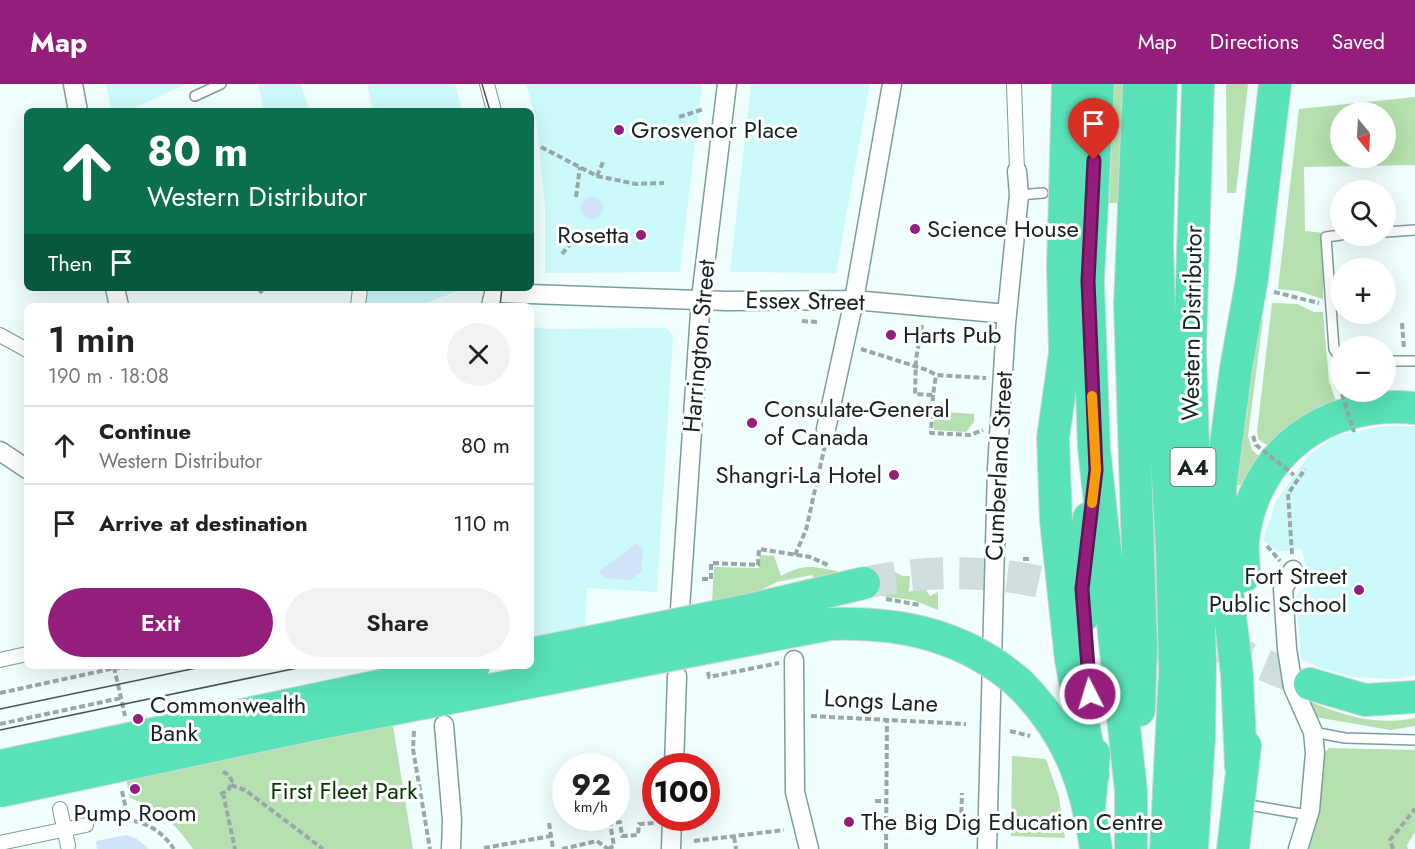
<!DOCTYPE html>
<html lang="en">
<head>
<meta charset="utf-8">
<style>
	:root { --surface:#fff; --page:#f2f2f2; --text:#222; --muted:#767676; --line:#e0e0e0; --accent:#931e7c }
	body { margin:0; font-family:Jost,sans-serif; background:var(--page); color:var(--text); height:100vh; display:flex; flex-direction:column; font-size:22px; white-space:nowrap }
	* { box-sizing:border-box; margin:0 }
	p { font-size:20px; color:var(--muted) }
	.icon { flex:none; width:33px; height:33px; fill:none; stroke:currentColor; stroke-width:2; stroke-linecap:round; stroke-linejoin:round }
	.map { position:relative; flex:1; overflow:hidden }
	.panel { position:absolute; left:24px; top:219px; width:510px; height:366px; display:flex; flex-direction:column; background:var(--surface); border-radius:9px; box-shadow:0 6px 24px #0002 }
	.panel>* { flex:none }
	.guide { position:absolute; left:24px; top:24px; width:510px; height:183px; border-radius:9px; box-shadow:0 6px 24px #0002; background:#0b6e4f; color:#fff; overflow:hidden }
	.needle { width:39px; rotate:162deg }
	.controls { position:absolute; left:1330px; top:18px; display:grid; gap:12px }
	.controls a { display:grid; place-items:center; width:66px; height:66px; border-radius:50%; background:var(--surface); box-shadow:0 6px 24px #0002; font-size:30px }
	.speed { position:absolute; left:552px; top:669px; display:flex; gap:12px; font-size:30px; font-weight:700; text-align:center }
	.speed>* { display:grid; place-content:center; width:78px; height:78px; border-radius:50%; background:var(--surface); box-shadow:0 6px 24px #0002; line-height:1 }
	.speed small { font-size:15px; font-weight:400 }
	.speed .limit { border:9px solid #d22; background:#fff; color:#111 }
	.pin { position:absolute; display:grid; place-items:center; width:51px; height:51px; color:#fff; margin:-62px -26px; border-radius:50% 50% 50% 0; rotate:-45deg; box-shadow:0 0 6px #0007 }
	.pin .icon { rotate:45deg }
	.me { position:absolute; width:66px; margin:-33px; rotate:355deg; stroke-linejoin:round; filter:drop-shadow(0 0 4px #0008) }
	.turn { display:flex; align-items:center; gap:21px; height:126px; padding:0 24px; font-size:27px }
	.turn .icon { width:78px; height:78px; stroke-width:2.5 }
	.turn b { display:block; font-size:42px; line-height:51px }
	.then { display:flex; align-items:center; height:57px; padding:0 24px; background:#0003; gap:12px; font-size:22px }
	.round { display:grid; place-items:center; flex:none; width:63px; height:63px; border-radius:32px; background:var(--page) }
	.headline { display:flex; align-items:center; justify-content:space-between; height:102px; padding:0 24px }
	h1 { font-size:36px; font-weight:600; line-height:45px }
	.button { display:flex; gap:12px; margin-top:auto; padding:12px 24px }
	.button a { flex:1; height:69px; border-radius:36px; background:var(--accent); color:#fff; font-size:24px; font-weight:600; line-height:69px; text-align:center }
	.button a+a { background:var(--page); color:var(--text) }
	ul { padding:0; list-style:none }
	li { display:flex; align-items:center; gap:18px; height:78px; padding:0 24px; border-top:2px solid var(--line) }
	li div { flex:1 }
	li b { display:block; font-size:22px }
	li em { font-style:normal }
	header { display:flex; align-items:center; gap:36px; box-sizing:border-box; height:84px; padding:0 30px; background:var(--accent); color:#fff }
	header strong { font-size:28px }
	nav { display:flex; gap:33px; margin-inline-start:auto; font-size:21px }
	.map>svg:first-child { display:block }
</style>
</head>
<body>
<header>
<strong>Map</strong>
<nav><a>Map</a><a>Directions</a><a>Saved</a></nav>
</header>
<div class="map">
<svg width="1415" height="765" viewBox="0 0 1415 765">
	<rect width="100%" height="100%" fill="#f1fefe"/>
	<!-- built -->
	<path fill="#ccf9f9" d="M106,0H186L128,27H116L111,25Z
		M258,0H300L310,27H264Z
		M367,0H455L462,27H373Z
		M526,0H702L680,188L545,189V121L536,35Z
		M751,0H870L836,189L730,188Z
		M367,204H465L418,222H364Z
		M533,243L548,245L667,244L673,252L657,508L587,504L585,545L531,557Z
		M1380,342H1415V591L1395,595L1353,593L1320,584L1301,575L1296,512L1309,500L1302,465L1278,468L1263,456L1276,417L1310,370L1336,352Z"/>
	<!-- green -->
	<path fill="#b6e0af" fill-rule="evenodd" d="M1114,0H1128L1122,119H1109Z
		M1226,0H1248L1236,109H1227Z
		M1415,13V81L1304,83L1305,147L1324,149L1323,215L1298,207L1278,205L1299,25ZM1341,28H1386V74H1341Z
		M1257,215L1259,235H1263L1248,352L1252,366L1260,373L1244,401H1234Z
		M1272,219L1297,220L1314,228H1323L1329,297L1336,317L1298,336L1268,362L1258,355L1257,348Z
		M934,327L974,330V338L966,348L934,346Z
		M760,471L774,472L781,492C805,479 812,483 837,487V490L814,496L812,491L777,498L753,510L712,519L714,483L759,484Z
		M882,482L903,492H910L909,508L924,503L930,512L938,508V526L913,516L874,511L869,486Z
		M1311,618C1345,632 1378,642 1415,634V642L1391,646L1315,633L1311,626Z
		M392,636L413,765H193C176,740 159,725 130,714L126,695Z
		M1329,664L1415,666V748L1407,761L1408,765H1306L1323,670Z
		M1012,672L1046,675L1059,713L1065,754L1011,752Z"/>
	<!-- water -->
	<path fill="#d1e3f8" d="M581 124a11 11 0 1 1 22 0a11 11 0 1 1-22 0Z
		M637,459L643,466L641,488L630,496L604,494L599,487Z
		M126,751L137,755L149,765H97L96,757Z"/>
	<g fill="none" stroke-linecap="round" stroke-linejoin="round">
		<!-- motorway-tunnel -->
		<path stroke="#d0dddd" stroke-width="32" stroke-dasharray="32 16" stroke-linecap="butt" d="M864,499C937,483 1016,486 1087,511
			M1176,544L1310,600"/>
		<defs>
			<path id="service" d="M195,12L221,0
				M1019,111L1043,109
				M1386,148L1415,146
				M1341,151L1326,153L1334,265L1341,276
				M1386,277H1415
				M1313,648L1345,654L1415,656
				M1243,720L1308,731"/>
			<path id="pedestrian" d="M487,0L494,27
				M1014,0L1017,87
				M358,222L360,204
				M0,251L27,266
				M0,576L27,570
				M60,725L68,762
				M0,759L86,741"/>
			<path id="minor" d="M73,0L78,27
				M115,204L119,222
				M491,222L494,209H502L726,217L854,216L1007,230
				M826,345L854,216L892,0
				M0,367L27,385
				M1293,486L1283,505L1287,565L1293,603L1313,648L1315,669L1310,726L1298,765
				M680,525L701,214L727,0
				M794,576L795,708L809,765
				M444,641L452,736L451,765
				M674,682L677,592
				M671,765L672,734
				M987,765L997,385L1006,240L1019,111L1017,87"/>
			<path id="motorway" d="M1068,0L1063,181L1065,269L1070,289
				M1098,0L1088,197L1094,364L1131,707V765
				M1161,0L1157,159L1160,254L1172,464L1175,586L1166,765
				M1065,269L1053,354L1056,437L1071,576L1093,691
				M1244,492C1244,480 1242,467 1243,456C1254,366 1328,315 1415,324
				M1084,531L1082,484L1089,434
				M1020,600C1069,650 1086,697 1096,765
				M1310,600L1365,616L1415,613
				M1139,626L1141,562L1130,221L1139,0
				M1241,683L1237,591L1223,470L1220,405L1236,284L1252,195L1275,0
				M1089,726L1094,670
				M1192,765L1199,655L1200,577L1190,264L1198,0
				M1233,765L1245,662"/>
		</defs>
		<!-- service casing -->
		<use href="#service" stroke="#7c9d9d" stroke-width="12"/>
		<!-- pedestrian casing -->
		<use href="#pedestrian" stroke="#7c9d9d" stroke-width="16"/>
		<!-- minor casing -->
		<use href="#minor" stroke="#7c9d9d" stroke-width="21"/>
		<!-- motorway casing -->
		<use href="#motorway" stroke="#d5d7d7" stroke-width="34"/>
		<!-- path -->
		<path stroke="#9aa7a7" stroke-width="4" stroke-dasharray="6 3" stroke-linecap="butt" d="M679,33L704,25
			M541,63L597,92L636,100L664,99
			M597,92L603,78
			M576,113L580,83
			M562,170L572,158L573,146
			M259,204L263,211
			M1274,208L1319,219
			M802,237L817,238
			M1402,239L1404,265
			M922,241L916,275L915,310L933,311L936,291
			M861,265L927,286L936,291L986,294
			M1336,287L1341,307
			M933,311L931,349L970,351L983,346
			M1267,462L1280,477
			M1292,470L1288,410L1305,385
			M795,471L806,446L825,361
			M1023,475H1031
			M702,495H711V479L758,481L759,465L810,473L828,481
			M886,515L920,521
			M114,583L125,632
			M708,588L709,593L779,579
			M0,609L115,584L155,582
			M811,632L966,640
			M0,640L121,614
			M414,647L413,665L430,765
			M1010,647L1030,652
			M231,701L245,706L323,765
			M122,707L128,734
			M223,709L235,765
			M220,710L228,707L232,697L229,691L221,687
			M875,717H886
			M98,738C130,732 155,737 174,765
			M961,738L962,709
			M549,739L553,765
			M734,753L736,765
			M694,757L784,746
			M484,764L551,752
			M562,765L597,757L608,765
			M608,765L614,762L610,739L620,738L622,752L638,751L639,740L655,739
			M886,765L887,635
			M1393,765L1390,756L1415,725"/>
		<!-- service -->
		<use href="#service" stroke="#fff" stroke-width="9"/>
		<!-- pedestrian -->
		<use href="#pedestrian" stroke="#fff" stroke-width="14"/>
		<!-- minor -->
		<use href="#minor" stroke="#fff" stroke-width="18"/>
		<!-- motorway -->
		<use href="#motorway" stroke="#59e1b7" stroke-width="32"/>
		<!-- tram -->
		<path stroke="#485555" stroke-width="1.5" d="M482,0L490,27
			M500,222L502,204
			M0,625L206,582
			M0,646L307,582"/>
		<defs>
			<path id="motorway-bridge" d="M531,570L749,526L864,499
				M0,682L474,582
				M0,707L315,640L830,540C901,538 965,551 1020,600"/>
		</defs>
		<!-- motorway-bridge casing -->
		<use href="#motorway-bridge" stroke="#d5d7d7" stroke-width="34" stroke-linecap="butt"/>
		<!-- path-bridge -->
		<path stroke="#9aa7a7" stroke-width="4" stroke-dasharray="6 3" stroke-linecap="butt" d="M1342,310L1354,348
			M1253,352L1256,361L1294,391"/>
		<!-- motorway-bridge -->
		<use href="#motorway-bridge" stroke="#59e1b7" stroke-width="32"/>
	</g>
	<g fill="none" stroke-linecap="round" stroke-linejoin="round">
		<defs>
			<path id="route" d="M1090,610L1082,505L1096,386L1088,197L1094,76"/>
		</defs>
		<!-- route casing -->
		<use href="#route" stroke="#601451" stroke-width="15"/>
		<!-- route -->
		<use href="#route" stroke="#931e7c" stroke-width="10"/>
		<!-- slow -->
		<path stroke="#f59e0b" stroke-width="10" d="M1092,419L1096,386L1092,312"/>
	</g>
	<!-- markers -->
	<g fill="#931e7c" stroke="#fff" stroke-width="2">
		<circle cx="619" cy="46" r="6"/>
		<circle cx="915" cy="145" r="6"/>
		<circle cx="641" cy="151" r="6"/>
		<circle cx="891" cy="251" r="6"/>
		<circle cx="752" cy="339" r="6"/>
		<circle cx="894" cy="391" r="6"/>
		<circle cx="1359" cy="506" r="6"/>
		<circle cx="138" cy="635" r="6"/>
		<circle cx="135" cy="705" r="6"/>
		<circle cx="849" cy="738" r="6"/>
	</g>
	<g text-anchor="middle" stroke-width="6" stroke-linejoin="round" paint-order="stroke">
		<!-- shield labels -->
		<rect fill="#fff" stroke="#5c6565" stroke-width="1.5" x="1170.5" y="364" width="45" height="38" rx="4.5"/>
		<g font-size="22" font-weight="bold" fill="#162323">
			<text x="1193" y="391">A4</text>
		</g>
		<!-- poi labels -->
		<g font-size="24" fill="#162323" stroke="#fff" text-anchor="start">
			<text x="631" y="54">Grosvenor Place</text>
			<text x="927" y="153">Science House</text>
			<text x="629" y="159" text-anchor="end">Rosetta</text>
			<text x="903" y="259">Harts Pub</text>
			<text x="764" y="333">Consulate-General<tspan x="764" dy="28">of Canada</tspan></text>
			<text x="882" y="399" text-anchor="end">Shangri-La Hotel</text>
			<text x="1347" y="500" text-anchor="end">Fort Street<tspan x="1347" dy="28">Public School</tspan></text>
			<text x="150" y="629">Commonwealth<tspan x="150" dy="28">Bank</tspan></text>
			<text x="135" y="737" text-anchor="middle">Pump Room</text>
			<text x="861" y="746">The Big Dig Education Centre</text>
		</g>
		<!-- street labels -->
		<g font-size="24" fill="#162323" stroke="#fff">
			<text transform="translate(805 217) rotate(1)" y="8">Essex Street</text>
			<text transform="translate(1192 239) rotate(-89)" y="8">Western Distributor</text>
			<text transform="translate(699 262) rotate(-85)" y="8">Harrington Street</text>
			<text transform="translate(999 382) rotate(-87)" y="8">Cumberland Street</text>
			<text transform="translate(881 617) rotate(3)" y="8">Longs Lane</text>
		</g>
		<!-- park labels -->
		<g font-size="24" fill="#053400" stroke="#fff">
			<text x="344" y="715">First Fleet Park</text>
		</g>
	</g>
</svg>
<div class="controls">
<a><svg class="needle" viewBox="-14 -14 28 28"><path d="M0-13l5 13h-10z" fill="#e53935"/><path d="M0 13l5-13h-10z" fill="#767676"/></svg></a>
<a><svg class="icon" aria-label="search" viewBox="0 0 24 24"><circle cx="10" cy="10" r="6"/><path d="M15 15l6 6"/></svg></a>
<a>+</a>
<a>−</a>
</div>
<div class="speed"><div>92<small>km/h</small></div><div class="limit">100</div></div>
<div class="pin" style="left:1094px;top:76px;background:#d93025"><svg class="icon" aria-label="arrive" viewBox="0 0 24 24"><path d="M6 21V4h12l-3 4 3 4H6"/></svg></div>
<svg class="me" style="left:1090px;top:610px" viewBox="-20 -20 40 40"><circle r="17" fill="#931e7c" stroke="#fff" stroke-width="3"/><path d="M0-11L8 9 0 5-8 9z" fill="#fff"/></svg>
<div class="guide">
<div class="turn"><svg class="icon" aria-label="ahead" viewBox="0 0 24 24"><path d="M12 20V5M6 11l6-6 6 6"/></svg><div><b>80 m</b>Western Distributor</div></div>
<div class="then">Then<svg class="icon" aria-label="arrive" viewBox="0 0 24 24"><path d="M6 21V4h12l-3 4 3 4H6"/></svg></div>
</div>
<section class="panel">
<div class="headline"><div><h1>1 min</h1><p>190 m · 18:08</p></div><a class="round"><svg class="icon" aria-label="close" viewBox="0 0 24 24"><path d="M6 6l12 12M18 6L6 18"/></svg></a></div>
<ul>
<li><svg class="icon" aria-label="ahead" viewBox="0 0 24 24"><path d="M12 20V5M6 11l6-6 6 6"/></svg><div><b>Continue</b><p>Western Distributor</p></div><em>80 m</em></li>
<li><svg class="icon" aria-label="arrive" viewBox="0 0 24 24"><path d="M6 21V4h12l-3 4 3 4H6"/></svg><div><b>Arrive at destination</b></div><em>110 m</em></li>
</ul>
<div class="button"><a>Exit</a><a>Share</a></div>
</section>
</div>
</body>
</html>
